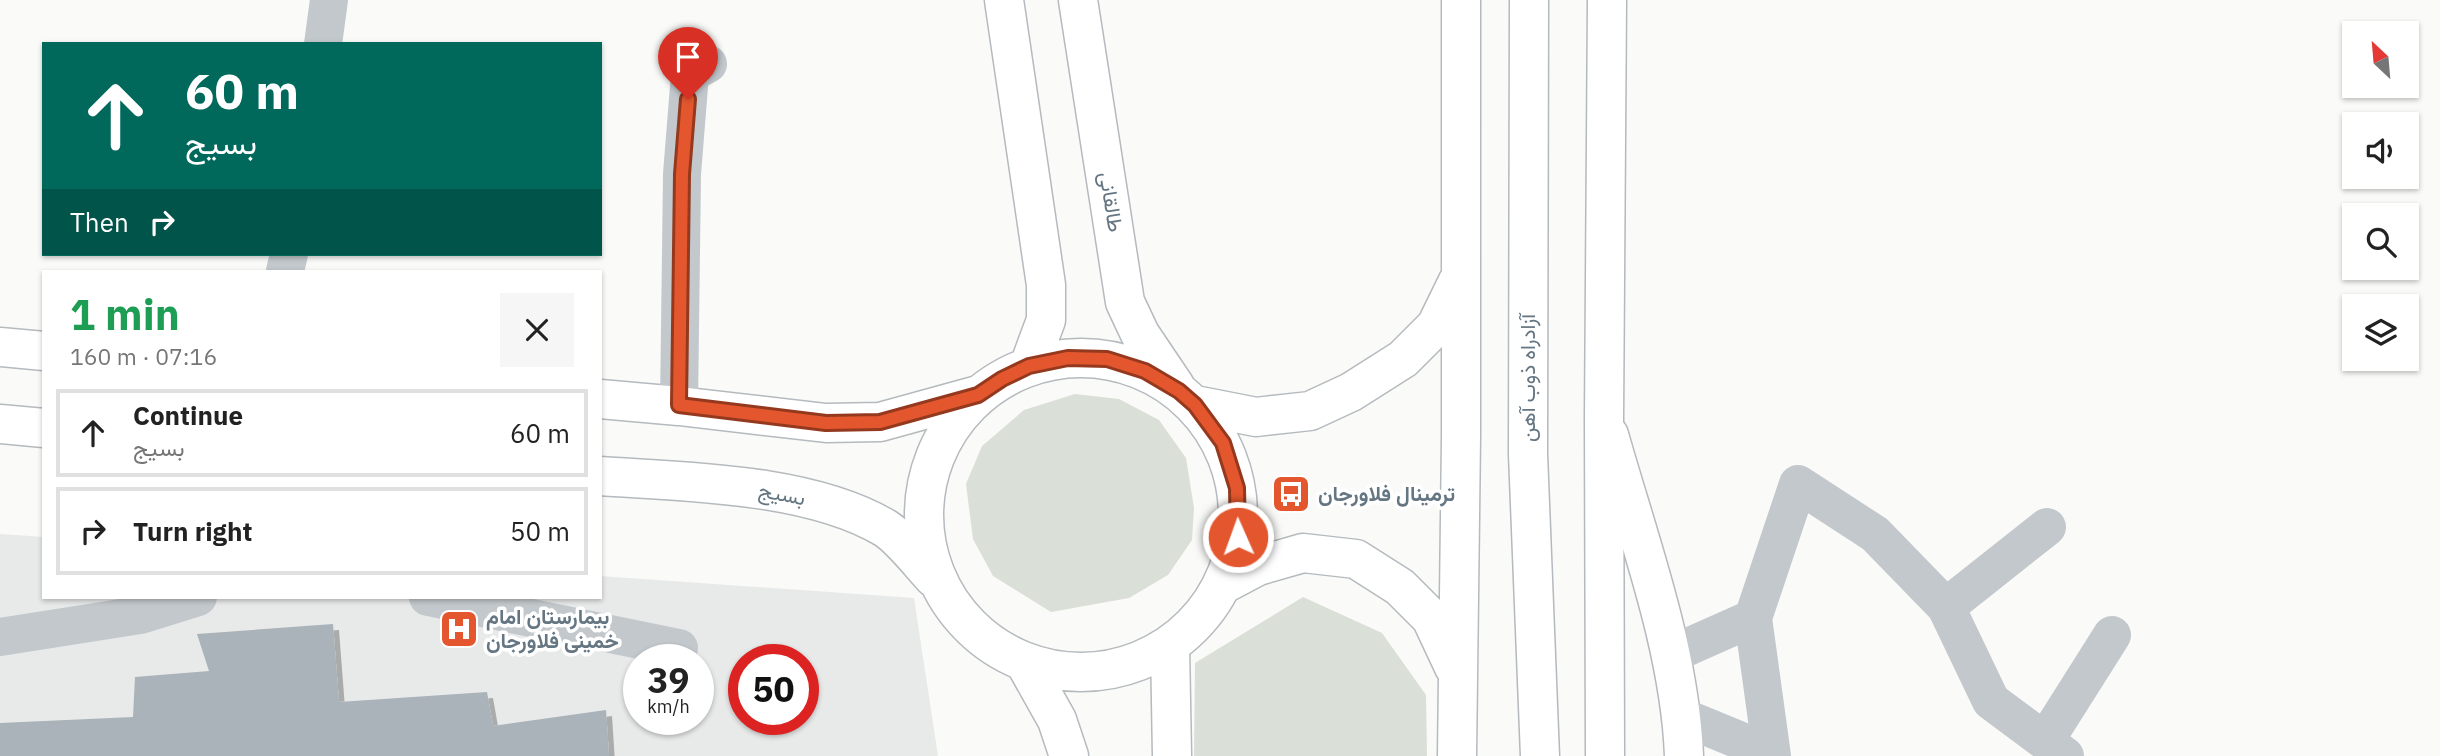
<!DOCTYPE html>
<html lang="en">
<head>
<meta charset="utf-8">
<style>
	:root { --surface:#fff; --page:#f6f6f6; --text:#222; --muted:#767676; --line:#e0e0e0 }
	body { margin:0; font-family:"IBM Plex Sans",Vazirmatn,sans-serif; background:var(--page); color:var(--text); height:100vh; display:flex; flex-direction:column; font-size:26px; white-space:nowrap }
	* { box-sizing:border-box; margin:0 }
	p { font-size:23px; color:var(--muted) }
	.icon { flex:none; width:38px; height:38px; fill:none; stroke:currentColor; stroke-width:2; stroke-linecap:round; stroke-linejoin:round }
	.map { position:relative; flex:1; overflow:hidden }
	.drawer { position:absolute; left:42px; top:270px; width:560px; height:329px; display:flex; flex-direction:column; background:var(--surface); border-radius:0px; box-shadow:0 2px 5px #0004 }
	.drawer>* { flex:none }
	.guide { position:absolute; left:42px; top:42px; width:560px; height:214px; border-radius:0px; box-shadow:0 2px 5px #0004; background:#00695c; color:#fff; overflow:hidden }
	.needle { width:46px; rotate:334deg }
	.buttons { position:absolute; left:2342px; top:21px; display:grid; gap:14px }
	.buttons a { display:grid; place-items:center; width:77px; height:77px; border-radius:0px; background:var(--surface); box-shadow:0 2px 5px #0004; font-size:35px }
	.speed { position:absolute; left:623px; top:644px; display:flex; gap:14px; font-size:35px; font-weight:700; text-align:center }
	.speed>* { display:grid; place-content:center; width:91px; height:91px; border-radius:50%; background:var(--surface); box-shadow:0 2px 5px #0004; line-height:1 }
	.speed small { font-size:18px; font-weight:400 }
	.speed .limit { border:10px solid #d22; background:#fff; color:#111 }
	.pin { position:absolute; display:grid; place-items:center; width:60px; height:60px; color:#fff; margin:-72px -30px; border-radius:50% 50% 50% 0; rotate:-45deg; box-shadow:0 0 7px #0007 }
	.pin .icon { rotate:45deg }
	.me { position:absolute; width:77px; margin:-38px; rotate:358deg; stroke-linejoin:round; filter:drop-shadow(0 0 5px #0008) }
	.turn { display:flex; align-items:center; gap:24px; height:147px; padding:0 28px; font-size:32px }
	.turn .icon { width:91px; height:91px; stroke-width:2.5 }
	.turn b { display:block; font-size:49px; line-height:60px }
	.then { display:flex; align-items:center; height:66px; padding:0 28px; background:#0003; gap:14px; font-size:26px }
	.round { display:grid; place-items:center; flex:none; width:74px; height:74px; border-radius:0px; background:var(--page) }
	.overview { display:flex; align-items:center; justify-content:space-between; height:119px; padding:0 28px }
	h1 { font-size:42px; font-weight:700; line-height:52px; color:#1e9e55 }
	ul { padding:0; list-style:none }
	li { display:flex; align-items:center; gap:21px; height:88px; margin:0 14px 10px; padding:0 14px; border:4px solid var(--line); border-radius:0px }
	li div { flex:1 }
	li b { display:block; font-size:26px }
	li em { font-style:normal }
	.map>svg:first-child { display:block }
</style>
</head>
<body>
<div class="map">
<svg width="2440" height="756" viewBox="0 0 2440 756">
	<defs>
		<filter id="shadow"><feDropShadow dx="6" dy="6" stdDeviation="0" flood-color="#0004"/></filter>
	</defs>
	<rect width="100%" height="100%" fill="#fafaf8"/>
	<!-- built -->
	<path fill="#e8e9e9" fill-rule="evenodd" d="M0,534L44,537V597H600V576L914,598L938,756H0ZM639,660H698V719H639ZM744,660H803V719H744Z"/>
	<!-- green -->
	<path fill="#dadfd7" d="M1075,394L1119,399L1159,420L1186,458L1194,508L1192,540L1168,575L1129,598L1051,612L993,576L973,539L966,484L982,446L1024,410Z
		M1303,597L1382,633L1426,695L1427,756H1194L1195,663Z"/>
	<!-- building -->
	<path fill="#aab3b9" filter="url(#shadow)" d="M333,624L339,702L487,692L493,726L606,710L609,756H0V723L133,717L135,677L209,671L197,634Z"/>
	<g fill="none" stroke-linecap="round" stroke-linejoin="round">
		<defs>
			<path id="major" d="M1004,0L1046,285V320L1029,366
				M1078,0L1125,302L1140,334L1175,386
				M0,347L44,351
				M924 515a157 157 0 1 1 314 0a157 157 0 1 1-314 0Z
				M600,399L679,406L826,423L880,422L978,395
				M1195,405L1256,417L1310,411L1351,392L1403,359L1436,326L1458,281
				M0,424L44,428
				M1609,435C1638,538 1680,649 1684,756
				M600,476C687,482 809,483 885,528C901,538 920,563 934,578
				M1224,584L1258,566L1303,553L1356,559L1400,587L1431,618L1454,667
				M1170,646L1172,756
				M1025,663L1057,720L1069,756
				M1457,756L1461,437V0"/>
			<path id="highway" d="M1529,0L1528,454L1540,756
				M1605,756L1604,419L1607,0"/>
		</defs>
		<!-- major casing -->
		<use href="#major" stroke="#b5babe" stroke-width="41"/>
		<!-- highway casing -->
		<use href="#highway" stroke="#b4b9bd" stroke-width="41"/>
		<!-- minor -->
		<path stroke="#c3c8cc" stroke-width="38" d="M323,44L329,0
			M285,271L289,254
			M679,406L682,174L690,74L708,64
			M428,597L679,648
			M1946,607L2047,527
			M1753,618L1772,756
			M0,637L140,615L198,597
			M1672,654L1753,618L1798,484L1875,534L1946,607L1991,701L2065,756
			M1683,717L1739,740L1755,756
			M2045,741L2112,635"/>
		<!-- major -->
		<use href="#major" stroke="#fff" stroke-width="38"/>
		<!-- highway -->
		<use href="#highway" stroke="#fff" stroke-width="38"/>
	</g>
	<g fill="none" stroke-linecap="round" stroke-linejoin="round">
		<defs>
			<path id="route" d="M688,99L682,174L679,405L826,423L880,422L978,395L1002,379L1029,366L1068,358L1107,359L1145,371L1179,391L1195,405L1223,443L1237,488L1238,537"/>
		</defs>
		<!-- route casing -->
		<use href="#route" stroke="#94391e" stroke-width="18"/>
		<!-- route -->
		<use href="#route" stroke="#e4572e" stroke-width="12"/>
	</g>
	<!-- icons -->
	<defs>
		<symbol id="bus-square" viewBox="-11 -11 22 22"><rect x="-9" y="-9" width="18" height="18" rx="4" fill="#e4572e" stroke="#fff"/><path d="M-5-6H5V4H4V6H2V4H-2V6H-4V4H-5ZM-3.5-4V0h7V-4ZM-3.5 1.2v1.5H-2V1.2ZM2 1.2v1.5H3.5V1.2Z" fill="#fff"/></symbol>
		<symbol id="hospital-square" viewBox="-11 -11 22 22"><rect x="-9" y="-9" width="18" height="18" rx="4" fill="#e4572e" stroke="#fff"/><path d="M-5-5h3v3.5h4V-5h3V5h-3V1.5h-4V5h-3Z" fill="#fff"/></symbol>
	</defs>
	<g fill-rule="evenodd">
		<use href="#bus-square" x="1269" y="472" width="44" height="44"/>
		<use href="#hospital-square" x="437" y="607" width="44" height="44"/>
	</g>
	<g text-anchor="middle" stroke-width="7" stroke-linejoin="round" paint-order="stroke">
		<!-- street labels -->
		<g font-size="21" fill="#657683" stroke="#fff">
			<text transform="translate(1111 202) rotate(81)" y="7">طالقانی</text>
			<text transform="translate(1528 378) rotate(-90)" y="7">آزادراه ذوب آهن</text>
			<text transform="translate(782 494) rotate(11)" y="7">بسیج</text>
		</g>
		<!-- poi labels -->
		<g font-size="21" font-weight="bold" fill="#657683" stroke="#fff" text-anchor="start">
			<text x="1318" y="501">ترمینال فلاورجان</text>
			<text x="486" y="624">بیمارستان امام<tspan x="486" dy="24">خمینی فلاورجان</tspan></text>
		</g>
	</g>
</svg>
<div class="buttons">
<a><svg class="needle" viewBox="-14 -14 28 28"><path d="M0-13l5 13h-10z" fill="#e53935"/><path d="M0 13l5-13h-10z" fill="#767676"/></svg></a>
<a><svg class="icon" aria-label="sound" viewBox="0 0 24 24"><path d="M4 9h4l5-4v14l-5-4H4zM17 9q2 3 0 6"/></svg></a>
<a><svg class="icon" aria-label="search" viewBox="0 0 24 24"><circle cx="10" cy="10" r="6"/><path d="M15 15l6 6"/></svg></a>
<a><svg class="icon" aria-label="layers" viewBox="0 0 24 24"><path d="M12 4l9 5-9 5-9-5zM3 14l9 5 9-5"/></svg></a>
</div>
<div class="speed"><div>39<small>km/h</small></div><div class="limit">50</div></div>
<div class="pin" style="left:688px;top:99px;background:#d93025"><svg class="icon" aria-label="arrive" viewBox="0 0 24 24"><path d="M6 21V4h12l-3 4 3 4H6"/></svg></div>
<svg class="me" style="left:1238px;top:537px" viewBox="-20 -20 40 40"><circle r="17" fill="#e4572e" stroke="#fff" stroke-width="3"/><path d="M0-11L8 9 0 5-8 9z" fill="#fff"/></svg>
<div class="guide">
<div class="turn"><svg class="icon" aria-label="ahead" viewBox="0 0 24 24"><path d="M12 20V5M6 11l6-6 6 6"/></svg><div><b>60 m</b>بسیج</div></div>
<div class="then">Then<svg class="icon" aria-label="right" viewBox="0 0 24 24"><path d="M7 20v-9h11M14 6l5 5-5 5"/></svg></div>
</div>
<section class="drawer">
<div class="overview"><div><h1>1 min</h1><p>160 m · 07:16</p></div><a class="round"><svg class="icon" aria-label="close" viewBox="0 0 24 24"><path d="M6 6l12 12M18 6L6 18"/></svg></a></div>
<ul>
<li><svg class="icon" aria-label="ahead" viewBox="0 0 24 24"><path d="M12 20V5M6 11l6-6 6 6"/></svg><div><b>Continue</b><p>بسیج</p></div><em>60 m</em></li>
<li><svg class="icon" aria-label="right" viewBox="0 0 24 24"><path d="M7 20v-9h11M14 6l5 5-5 5"/></svg><div><b>Turn right</b></div><em>50 m</em></li>
</ul>
</section>
</div>
</body>
</html>
